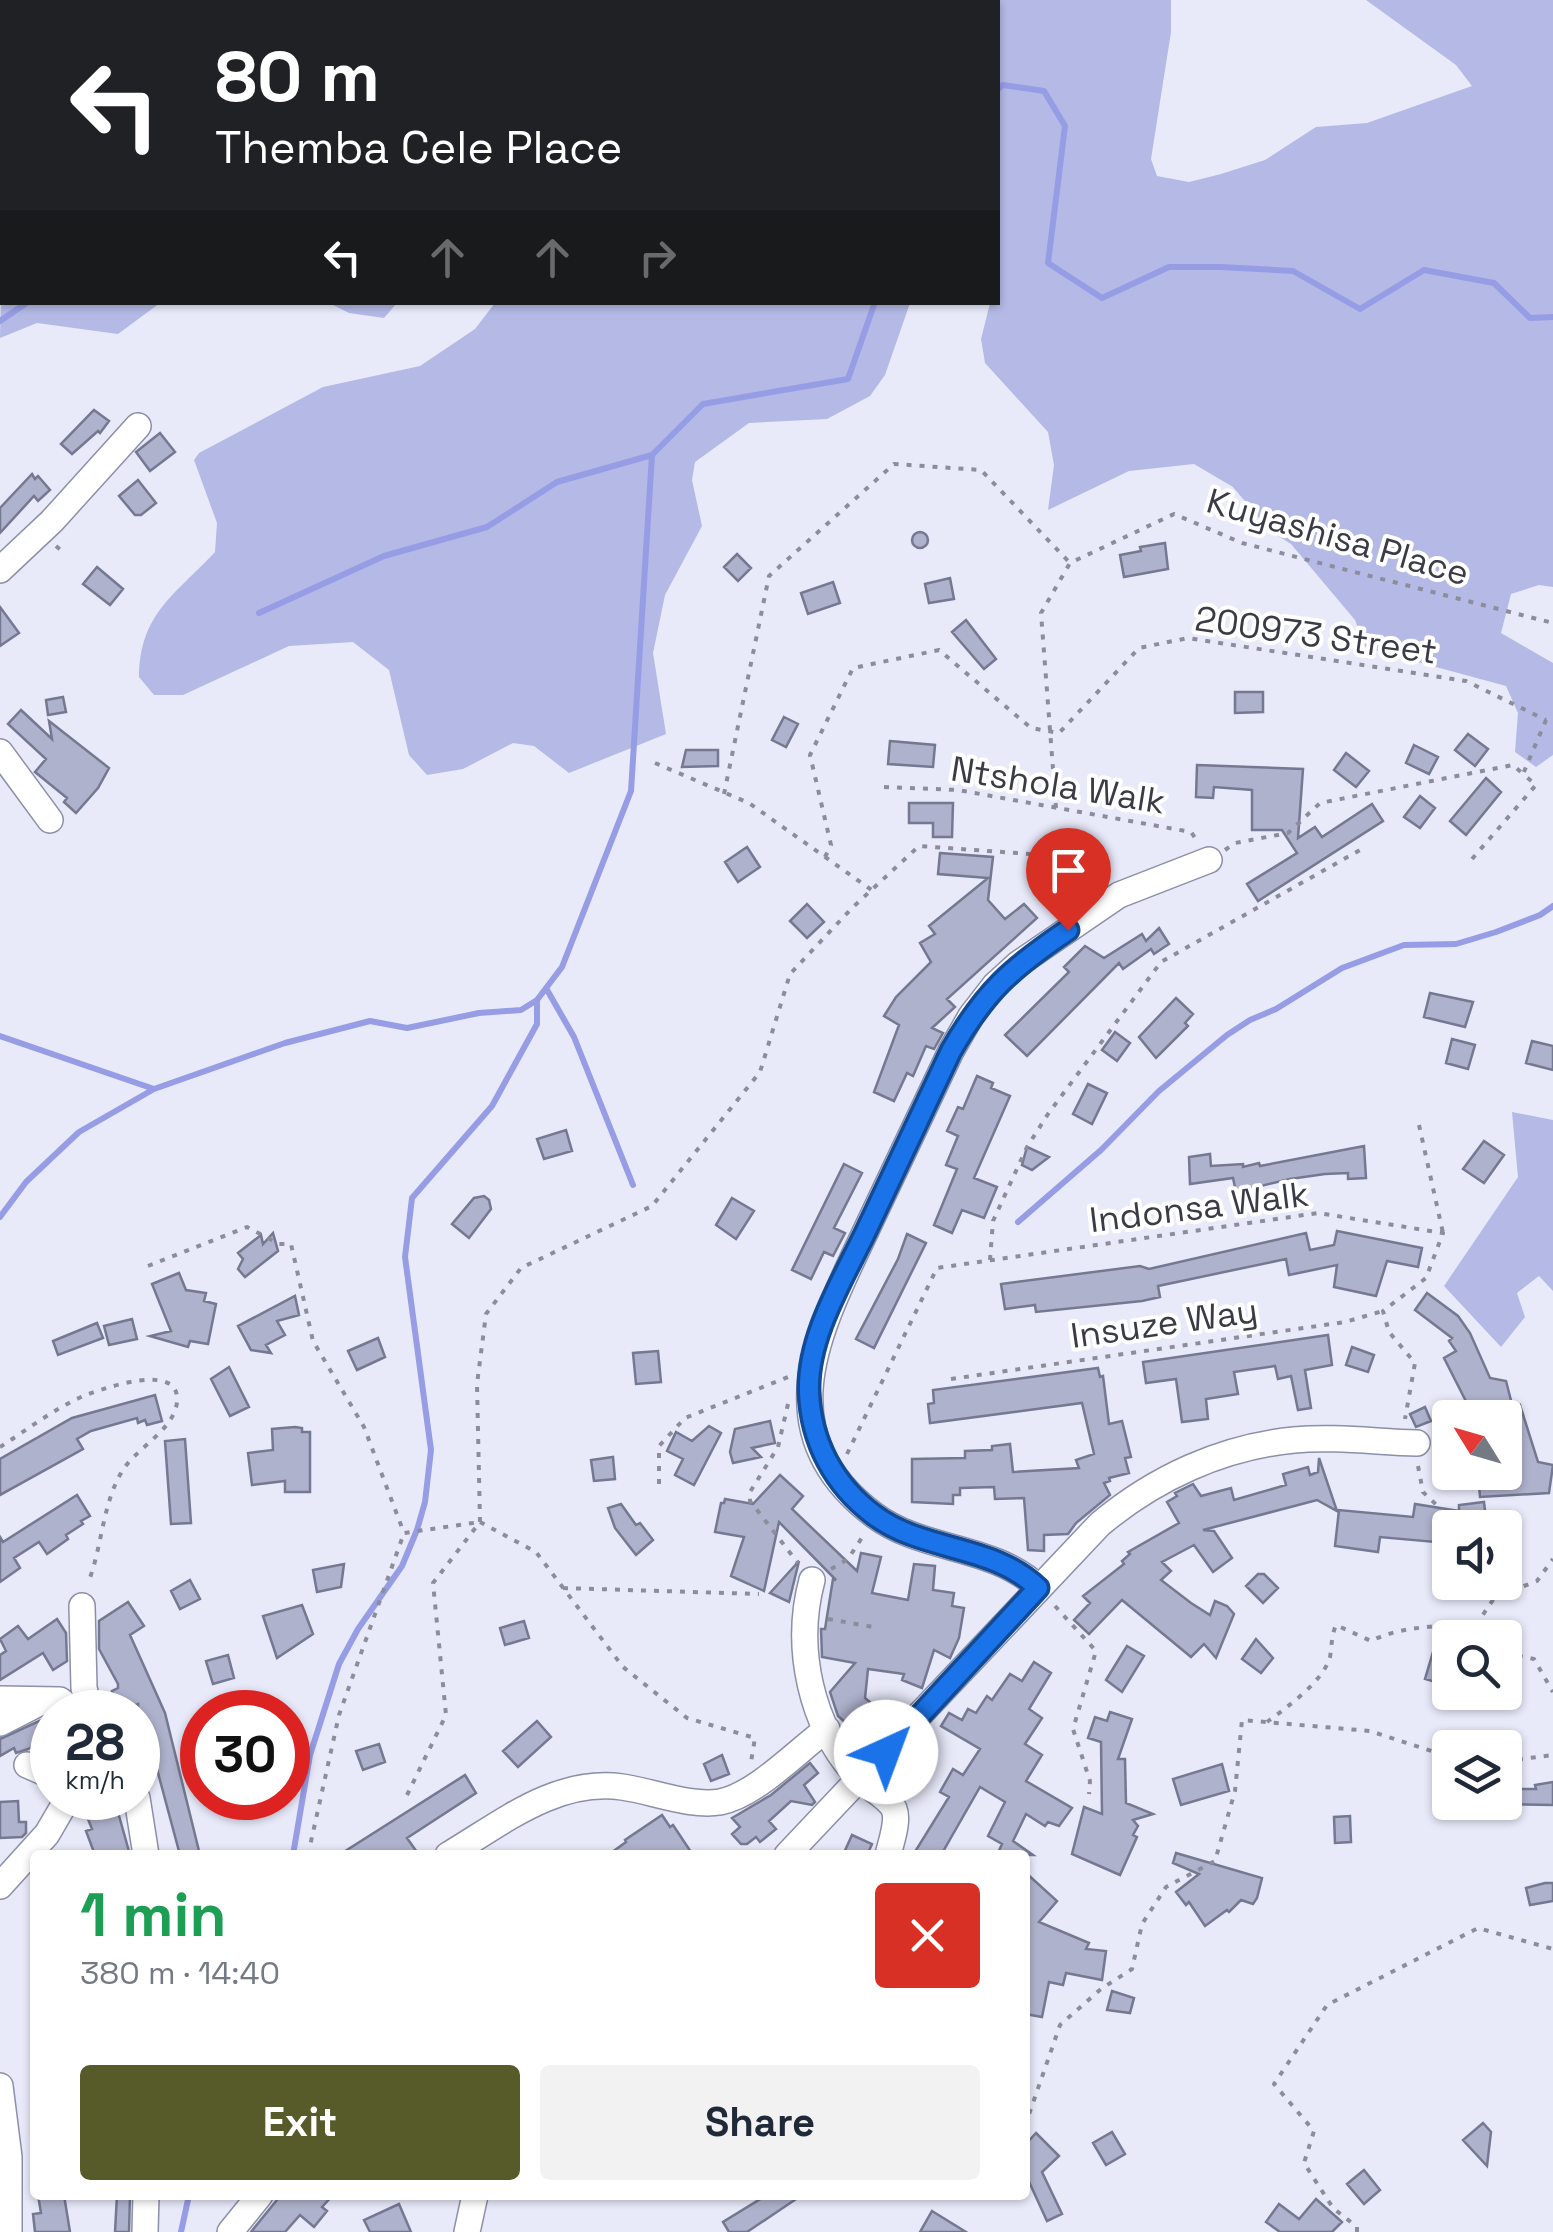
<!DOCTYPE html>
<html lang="en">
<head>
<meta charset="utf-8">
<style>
	:root { --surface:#fff; --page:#f2f2f3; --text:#1f2937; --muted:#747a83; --accent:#575b29 }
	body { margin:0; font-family:"Space Grotesk",sans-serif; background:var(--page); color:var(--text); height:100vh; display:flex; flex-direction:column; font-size:38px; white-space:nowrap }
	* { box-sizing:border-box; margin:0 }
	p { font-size:32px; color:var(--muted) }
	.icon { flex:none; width:55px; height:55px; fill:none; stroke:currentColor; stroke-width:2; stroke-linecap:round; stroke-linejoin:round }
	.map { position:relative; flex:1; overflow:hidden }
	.sheet { position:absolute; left:30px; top:1850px; width:1000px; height:350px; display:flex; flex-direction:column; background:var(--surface); border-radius:10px; box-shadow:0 2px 8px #0004 }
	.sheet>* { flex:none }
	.top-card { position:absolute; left:0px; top:0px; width:1000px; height:305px; box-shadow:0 2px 8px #0004; background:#202124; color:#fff; overflow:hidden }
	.needle { width:65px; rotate:307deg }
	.fabs { position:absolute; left:1432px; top:1400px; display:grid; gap:20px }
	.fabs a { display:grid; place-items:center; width:90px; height:90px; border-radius:10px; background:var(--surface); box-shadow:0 2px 8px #0004; font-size:50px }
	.speed { position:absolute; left:30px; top:1690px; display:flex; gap:20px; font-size:50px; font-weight:700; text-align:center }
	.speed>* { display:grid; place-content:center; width:130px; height:130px; border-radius:50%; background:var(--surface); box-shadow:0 2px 8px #0004; line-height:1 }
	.speed small { font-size:25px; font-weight:400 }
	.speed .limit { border:15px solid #d22; background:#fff; color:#111 }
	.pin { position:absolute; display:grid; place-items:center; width:85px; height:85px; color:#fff; margin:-102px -42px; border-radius:50% 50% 50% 0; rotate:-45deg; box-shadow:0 0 10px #0007 }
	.pin .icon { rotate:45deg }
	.me { position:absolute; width:110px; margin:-55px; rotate:43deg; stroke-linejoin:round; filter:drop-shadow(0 0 8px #0008) }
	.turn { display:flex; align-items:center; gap:35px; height:210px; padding:0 50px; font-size:45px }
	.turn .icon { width:130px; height:130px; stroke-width:2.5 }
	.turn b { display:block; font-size:70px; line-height:85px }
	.lanes { display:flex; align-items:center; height:95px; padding:0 50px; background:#0003; justify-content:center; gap:50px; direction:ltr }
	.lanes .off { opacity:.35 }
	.round { display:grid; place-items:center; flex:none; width:105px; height:105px; border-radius:10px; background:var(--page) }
	.head { display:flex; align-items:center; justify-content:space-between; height:170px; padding:0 50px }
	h1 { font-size:60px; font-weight:800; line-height:75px; color:#1e9e55 }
	.action { display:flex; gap:20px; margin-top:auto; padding:20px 50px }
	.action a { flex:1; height:115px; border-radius:10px; background:var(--accent); color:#fff; font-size:40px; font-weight:800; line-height:115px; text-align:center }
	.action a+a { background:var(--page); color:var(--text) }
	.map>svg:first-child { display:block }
</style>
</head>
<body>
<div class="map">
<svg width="1553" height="2232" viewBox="0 0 1553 2232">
	<rect width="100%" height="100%" fill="#e8eafa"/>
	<!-- green -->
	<path fill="#b4b9e6" d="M129,0H1171V32L1151,159L1157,176L1189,182L1221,174L1265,160L1316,127L1367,123L1472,86L1456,65L1366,0H1553V587L1539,585L1511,594L1501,633L1553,663V755L1536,767L1515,752L1518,713L1506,686L1366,648L1355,620L1291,544L1269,530L1233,487L1194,464L1129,471L1048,510L1054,465L1048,432L985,363L981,339L990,303L998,302V2Z
		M2,247V302L160,303L118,334L37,323L0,338Z
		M329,303H397L384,318L349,313Z
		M495,303H910L885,375L870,396L827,419L749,423L695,462L692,480L702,526L665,595L653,653L666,734L569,773L534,746L513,743L463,769L427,775L409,755L389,670L353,642L289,646L183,695H154L139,677C140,613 175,595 215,552L217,523L194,460L199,453L323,387L420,366L475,329Z
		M1512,1112L1553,1120V1291L1539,1276L1517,1293L1525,1317L1501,1347L1444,1286L1518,1177Z"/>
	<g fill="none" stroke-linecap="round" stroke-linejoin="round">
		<!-- stream -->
		<path stroke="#979de5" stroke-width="6" d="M408,0L410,2
			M487,0V2
			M998,89L1003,85L1044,91L1065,126L1048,263L1102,298L1169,267H1221L1293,271L1360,309L1424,270L1494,283L1530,318L1553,317
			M0,321L28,302
			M259,613L384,556L487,527L557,482L652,455
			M546,988L574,1037L633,1185
			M0,1036L154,1089
			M0,1217L26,1182L79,1132L154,1089L285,1043L370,1021L407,1028L479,1013L521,1010L537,1000L562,967L631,791L652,455L703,404L848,379L875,302
			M1018,1222L1101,1150L1159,1091L1227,1035L1250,1020L1276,1009L1342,968L1404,945L1456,944L1496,932L1540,915L1553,906
			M293,1855L310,1755L339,1664L358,1629L402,1566L417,1530L425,1502L431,1450L405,1257L412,1198L492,1106L537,1024V1000
			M181,2232L189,2195"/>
	</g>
	<!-- building -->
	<path fill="#afb2cc" stroke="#757891" stroke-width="2.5" d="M94,410L109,421L100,433L98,431L72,454L61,444Z
		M160,433L175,452L150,471L136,452Z
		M32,474L35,479L38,476L50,490L38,501L34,496L0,533V508Z
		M138,480L156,503L141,515H135L119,496Z
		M912 540a8 8 0 1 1 16 0a8 8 0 1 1-16 0Z
		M1165,543L1168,569L1124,577L1120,555L1141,551L1140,547Z
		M737,554L751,568L738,581L724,567Z
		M97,567L123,589L110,605L83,584Z
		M950,578L954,599L929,603L925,584Z
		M833,582L840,603L808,614L801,593Z
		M0,607L19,633L0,646Z
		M966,620L996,659L984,669L952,632Z
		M1235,692H1263V712L1235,713Z
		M63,697L66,712L48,715L46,700Z
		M21,710L52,739L49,721L109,768L98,788L76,813L64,802L67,798L35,772L46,759L8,724Z
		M784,717L798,724L786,747L772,740Z
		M1468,734L1488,749L1475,766L1455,750Z
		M890,741L935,745L933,767L888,764Z
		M1414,745L1438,757L1429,774L1406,763Z
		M686,750H718V766L682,767Z
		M1346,753L1369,771L1356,787L1334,770Z
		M1197,765L1303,769L1298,838L1315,827L1322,837L1372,804L1383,821L1258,901L1247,884L1297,853L1282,830H1252V790L1214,787L1213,798L1196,797Z
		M1486,778L1501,792L1466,835L1450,821Z
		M1420,796L1435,808L1420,828L1404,817Z
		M909,803H953L952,837H933V823H909Z
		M747,847L760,867L738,882L725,862Z
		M940,853L993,857L988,900L1005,919L1024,904L1037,918L947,999L955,1007L932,1028L943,1033L934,1049L926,1046L913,1076L907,1073L894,1101L874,1092L899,1025L884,1016L896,997L931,962L920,943L935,934L929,926L988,878L938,874Z
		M807,904L824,922L807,938L790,921Z
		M1159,928L1169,944L1154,954L1151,949L1123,969L1119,963L1027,1056L1005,1035L1069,972L1064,967L1085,946L1104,958L1142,934L1146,941Z
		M1430,993L1473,1002L1465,1027L1424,1017Z
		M1176,998L1193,1014L1185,1023L1188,1026L1156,1058L1139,1037Z
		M1115,1032L1130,1043L1117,1061L1102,1050Z
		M1452,1039L1475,1045L1468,1069L1446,1063Z
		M1532,1041L1553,1046V1070L1526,1063Z
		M977,1076L993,1083L991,1088L1010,1096L974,1178L997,1187L984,1218L962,1210L952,1233L934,1225L957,1169L946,1165L958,1136L947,1131L958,1107L963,1109Z
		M1088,1084L1107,1093L1092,1124L1073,1114Z
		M566,1130L572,1151L544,1159L537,1139Z
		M1484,1141L1504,1155L1484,1183L1463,1169Z
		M1364,1146L1366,1178L1348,1179V1173L1325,1174L1290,1179L1236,1192L1233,1178L1190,1184L1189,1157L1210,1154L1211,1166L1243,1164V1167L1259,1163L1260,1166Z
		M1027,1147L1049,1157L1032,1170L1022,1165Z
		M844,1164L862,1173L834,1228L845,1233L833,1256L824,1252L811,1279L792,1270Z
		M484,1196L489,1200L491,1209L469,1238L452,1224L474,1198Z
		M732,1198L754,1211L736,1239L716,1225Z
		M1337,1231L1422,1248L1418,1267L1387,1261L1376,1296L1334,1287L1337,1265L1289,1275L1286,1259L1158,1286L1160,1297L1142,1301L1036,1312L1035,1305L1005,1309L1001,1284L1140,1266L1149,1269L1306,1233L1310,1250L1334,1245Z
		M273,1233L278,1251L245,1277L238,1269L243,1259L238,1253L261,1235L263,1244Z
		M907,1234L926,1243L874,1348L856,1339L898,1259Z
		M179,1273L186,1290L206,1293L204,1301L216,1304L208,1344L190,1341L188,1347L150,1336L171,1331L152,1284Z
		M1427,1293L1458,1316L1470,1333L1490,1378L1506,1381L1513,1408L1520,1405L1538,1462L1553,1465L1549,1493L1480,1497L1478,1472H1505V1418L1473,1415L1444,1358L1456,1351L1449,1341L1452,1338L1415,1310Z
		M295,1296L299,1315L277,1321L285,1335L266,1345L271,1353L251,1350L238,1326Z
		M132,1319L137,1339L109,1345L104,1326Z
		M97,1323L103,1338L58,1355L53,1341Z
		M1328,1335L1332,1365L1305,1370L1311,1408L1298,1410L1291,1376L1278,1379L1275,1366L1234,1372L1238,1394L1206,1399L1208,1419L1182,1422L1176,1379L1146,1383L1143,1362Z
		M378,1338L385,1357L357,1370L348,1351Z
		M1352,1347L1374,1355L1368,1372L1346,1365Z
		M658,1351L661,1382L636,1384L633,1353Z
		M229,1367L249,1407L230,1416L211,1379Z
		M1098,1368L1100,1377L1103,1376L1109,1424L1122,1421L1131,1457L1125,1458L1129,1473L1109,1478L1110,1481L1104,1483L1110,1495L1076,1523L1068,1534L1044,1535V1551L1028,1550L1024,1498L995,1499L994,1487L960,1488V1495H953V1504L912,1502V1459L965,1458V1451L992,1450V1446L1010,1444L1013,1472L1079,1468L1076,1460L1094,1454L1082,1403L930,1423L928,1404L934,1403L933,1390Z
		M155,1395L162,1421L147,1425L145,1420L138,1423L137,1418L91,1431L77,1439L83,1449L0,1495V1459L72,1418Z
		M1425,1407L1431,1421L1416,1427L1410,1414Z
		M770,1421L775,1443L752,1448L761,1457L733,1463L730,1452L735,1429Z
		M709,1426L721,1433L694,1485L675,1475L683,1459L667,1451L676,1432L692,1441Z
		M295,1427L302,1428V1432H310V1492H285V1481L252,1485L248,1453L273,1450L272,1429Z
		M185,1439L191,1523L171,1524L165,1441Z
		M613,1457L615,1479L594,1481L591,1460Z
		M1319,1458L1337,1511L1317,1500L1203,1530L1214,1531L1232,1558L1213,1572L1194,1545L1162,1562L1171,1571L1161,1580L1191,1603L1210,1615L1215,1601L1227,1606L1234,1614L1216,1658L1204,1644L1191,1657L1122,1600L1089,1634L1074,1620L1090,1603L1083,1596L1124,1564L1122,1561L1130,1554L1128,1552L1179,1523L1167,1502L1177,1496L1175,1493L1193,1484L1201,1496L1231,1488L1234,1500L1286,1485L1283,1474L1308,1467L1310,1475L1318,1472Z
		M780,1475L803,1496L792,1509L857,1571L861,1553L881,1557L872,1593L908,1600L914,1564L935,1566L933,1590L954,1593L952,1606L964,1608L959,1638L950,1658L934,1650L922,1688L902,1680L904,1674L868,1669L865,1698L882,1712L875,1720L879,1723L860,1745L845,1730L847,1724L838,1716L830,1692L855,1663L822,1657L821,1629H825L833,1579L836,1580L779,1522L764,1591L731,1576L744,1537L715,1532L721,1503H724L725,1499L753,1504Z
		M77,1495L90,1516L81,1521L83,1524L66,1535L68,1539L47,1554L39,1542L14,1558L20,1568L0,1582V1537L3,1542Z
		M1484,1502L1487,1528H1436L1435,1542L1380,1537L1378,1552L1335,1546L1339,1510L1413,1517L1415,1504L1459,1511V1505Z
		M621,1504L636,1525L640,1523L653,1540L636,1555L615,1528L608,1508Z
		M799,1561L789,1602L770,1593Z
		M344,1564L341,1587L317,1592L313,1570Z
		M1258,1574H1264L1278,1588L1263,1603L1246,1586Z
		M190,1580L200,1599L180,1609L171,1591Z
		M128,1602L144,1626L130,1635L165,1713L200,1855H180L150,1743L138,1746V1704L128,1708L125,1702L119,1706L112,1691L118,1688V1684L99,1649V1621Z
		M302,1605L313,1634L277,1658L263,1616Z
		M57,1619L66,1633L67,1661L53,1670L43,1653L0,1680V1655L6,1651L0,1639L18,1626L28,1639Z
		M524,1621L529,1638L505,1645L500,1628Z
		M1256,1639L1273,1658L1261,1673L1242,1659Z
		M1127,1646L1144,1656L1122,1692L1106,1680Z
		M1433,1652L1450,1657V1686L1425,1679Z
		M228,1655L234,1678L213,1684L206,1661Z
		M1034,1662L1051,1673L1029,1709L1042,1718L1025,1744L1042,1755L1026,1781L1072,1808L1059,1826L1048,1822L1045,1826L1026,1814L1013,1841L1033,1855H997L1002,1844L988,1836L1005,1802L980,1787L941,1855H913L949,1797L940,1792L953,1769L963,1775L980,1749L941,1726L949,1713L962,1720L968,1709L976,1713L987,1696L992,1700L1010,1674L1022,1681Z
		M1110,1712L1132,1719L1118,1759H1125L1126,1803L1153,1814L1133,1820L1138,1826L1133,1835L1137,1837L1120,1875L1072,1854L1084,1807L1102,1814L1101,1742L1088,1738L1095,1717L1107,1721Z
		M50,1716L52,1729L44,1734L46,1739L28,1749L16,1753L14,1748L0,1756V1739Z
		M537,1721L551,1737L518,1767L503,1751Z
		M379,1744L385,1762L363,1770L356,1751Z
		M722,1755L729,1774L711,1781L704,1764Z
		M810,1763L818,1773L804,1785L815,1802L812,1805L791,1801L769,1821L776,1829L760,1842L756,1837L747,1844H741L732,1834L740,1827L732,1818L771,1795Z
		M1222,1764L1229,1791L1181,1805L1173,1779Z
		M465,1775L476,1793L407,1838L419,1855H339Z
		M1553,1782V1805L1505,1804V1789H1536L1535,1785Z
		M85,1798H114L130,1855H95L86,1831L92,1829L88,1819L92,1818Z
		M18,1801L19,1822H26V1833L22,1837L0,1838V1802Z
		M662,1815L670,1827L673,1825L693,1855H608L626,1842L625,1840Z
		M1350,1816L1351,1842L1335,1843L1334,1817Z
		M852,1835L872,1844L867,1855H843Z
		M1176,1853L1262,1878L1257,1898L1253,1904L1241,1900L1229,1912L1227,1910L1205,1926L1189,1902L1186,1905L1176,1892L1199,1874L1173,1863Z
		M1025,1872L1057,1901L1039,1922L1089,1943L1086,1949L1106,1951L1102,1980L1066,1973L1063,1985L1049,1982L1042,2017L1025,2014Z
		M1545,1883H1553V1901L1530,1905L1526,1888Z
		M1112,1991L1134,1998L1130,2013L1107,2010Z
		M1483,2123L1491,2132L1487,2166L1463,2140Z
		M1112,2132L1125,2154L1106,2165L1093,2143Z
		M1036,2133L1059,2156L1042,2172L1062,2214L1047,2221L1025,2173V2145Z
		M1364,2170L1380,2190L1364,2204L1347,2184Z
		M38,2195H64L70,2232H35L33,2214L41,2213Z
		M117,2195H130L129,2232H115Z
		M281,2195H333L322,2207L327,2211L314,2227L300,2215L285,2232H251Z
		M767,2195H802L747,2232H729L723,2222Z
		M1316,2199L1342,2222L1332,2232H1280L1266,2222L1279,2204L1299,2219Z
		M399,2204L411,2232H370L364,2220Z
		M932,2211L966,2232H920Z"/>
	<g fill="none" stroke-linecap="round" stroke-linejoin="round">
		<defs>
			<path id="minor" d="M0,125L2,121
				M0,570L52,521L138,426
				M0,752L50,820
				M812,1580C794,1647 810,1726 859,1778C868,1788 888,1796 894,1809C899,1821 891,1842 888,1855
				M1039,1588C993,1544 923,1552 874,1515C760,1429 823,1323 870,1222C897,1165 924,1108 951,1051L971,1016L995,985L1018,964L1119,895L1209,860
				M82,1606L84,1688L90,1712
				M0,1699L60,1700L75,1712
				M0,1723L41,1702
				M27,1765L52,1776
				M137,1798L146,1855
				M448,1855C502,1823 556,1778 622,1787C652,1791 690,1807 720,1802C756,1795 797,1751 827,1729
				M787,1855L1100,1524C1155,1478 1222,1447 1294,1440C1334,1436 1377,1442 1417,1443
				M0,1886L47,1834L68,1798
				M0,2086L9,2157V2232
				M145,2232L146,2195
				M230,2232L260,2195
				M467,2232L475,2195"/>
		</defs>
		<!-- minor casing -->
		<use href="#minor" stroke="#8c8fa8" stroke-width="28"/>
		<!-- path -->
		<path stroke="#8c8d9b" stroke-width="4" stroke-dasharray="5 8" stroke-linecap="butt" d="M56,546L64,553
			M655,763L749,803L873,891
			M884,787L958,790L1191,832L1198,842
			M724,794L769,576L894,464L981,470L1070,563
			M1056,808L1041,613L1070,563L1174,514L1242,543L1549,622L1553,626
			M1225,850L1235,843L1288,833L1320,803L1513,765L1523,774
			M825,857L831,845L810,755L853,668L939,650L1031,728L1059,733L1139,648L1188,638L1466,681L1546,720
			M1472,859L1536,785L1523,774L1546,720L1553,717
			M1419,1125L1443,1233
			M990,1260L993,1221L1027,1147L1048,1114L1161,962L1360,850
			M148,1266L247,1227L279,1244H291L313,1341L364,1427L404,1533L480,1522
			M951,1379L1345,1322L1383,1311
			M788,1404L778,1447L750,1492V1501L798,1563
			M0,1447C27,1430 56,1407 86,1395C105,1388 181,1361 177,1402C174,1431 134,1449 121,1473C102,1506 102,1548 88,1583
			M847,1454L937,1268L1318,1213L1443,1233L1426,1278L1383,1311L1389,1332L1415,1363L1405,1419
			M1418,1466L1423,1492L1449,1517L1450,1557
			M659,1484V1446L685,1418L788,1377
			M480,1522L477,1384L486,1314L521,1268L652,1206L760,1072L790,974L852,908L919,846L1044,855L1099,884
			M480,1522L536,1552L623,1667L687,1718L755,1738L751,1762
			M831,1569L848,1559L865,1533
			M1482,1582L1495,1597
			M563,1588L759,1594
			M1055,1606L1096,1651L1073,1729L1090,1781L1089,1794
			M828,1619L873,1627
			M1484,1638L1478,1622L1495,1597L1537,1581L1553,1559
			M1505,1653L1534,1659L1553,1692
			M1267,1722C1287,1707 1323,1682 1330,1657C1332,1646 1331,1637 1336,1625L1371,1641C1402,1625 1443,1627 1478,1622
			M1505,1761L1553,1755
			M407,1795L446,1715L433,1583L480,1522
			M308,1855L339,1715L404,1533
			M1025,2126L1060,2025L1101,1989L1132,1969L1142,1924L1166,1887L1215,1861L1235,1791L1242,1720L1370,1731L1450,1757
			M338,2195L343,2199L358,2195
			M1357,2232V2227L1333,2208L1304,2163L1314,2131L1274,2084L1327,2005L1478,1928L1553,1949"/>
		<!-- minor -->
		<use href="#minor" stroke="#fff" stroke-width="25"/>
	</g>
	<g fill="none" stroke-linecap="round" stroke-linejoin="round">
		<defs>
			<path id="route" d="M886,1752L1038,1588C993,1544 923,1552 874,1515C834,1485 811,1442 809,1392C807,1336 844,1278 867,1229C895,1170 923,1110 951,1051C985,991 1012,968 1068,930"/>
		</defs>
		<!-- route casing -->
		<use href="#route" stroke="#114b97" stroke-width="25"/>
		<!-- route -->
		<use href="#route" stroke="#1a73e8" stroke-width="18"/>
	</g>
	<g text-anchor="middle" stroke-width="8" stroke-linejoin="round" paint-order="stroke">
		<!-- street labels -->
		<g font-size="35" fill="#3a3b46" stroke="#fff">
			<text transform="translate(1338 537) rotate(16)" y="12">Kuyashisa Place</text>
			<text transform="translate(1316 635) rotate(8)" y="12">200973 Street</text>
			<text transform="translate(1058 785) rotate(9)" y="12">Ntshola Walk</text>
			<text transform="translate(1199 1207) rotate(-7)" y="12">Indonsa Walk</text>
			<text transform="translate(1164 1323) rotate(-8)" y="12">Insuze Way</text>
		</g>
	</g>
</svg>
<div class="fabs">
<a><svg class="needle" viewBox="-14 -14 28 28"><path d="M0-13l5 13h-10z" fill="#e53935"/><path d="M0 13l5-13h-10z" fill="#747a83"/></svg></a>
<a><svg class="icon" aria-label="sound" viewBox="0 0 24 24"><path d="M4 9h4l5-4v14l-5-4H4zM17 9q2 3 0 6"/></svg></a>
<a><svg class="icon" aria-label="search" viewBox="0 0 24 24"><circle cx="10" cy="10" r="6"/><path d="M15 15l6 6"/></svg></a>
<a><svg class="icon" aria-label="layers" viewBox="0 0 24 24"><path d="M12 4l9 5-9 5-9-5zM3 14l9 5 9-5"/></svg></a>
</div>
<div class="speed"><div>28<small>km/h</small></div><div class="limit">30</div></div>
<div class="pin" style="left:1068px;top:930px;background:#d93025"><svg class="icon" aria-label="arrive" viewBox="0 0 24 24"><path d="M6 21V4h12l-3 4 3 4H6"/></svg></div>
<svg class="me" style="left:886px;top:1752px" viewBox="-20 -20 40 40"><circle r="19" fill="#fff"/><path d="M0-13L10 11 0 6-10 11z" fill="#1a73e8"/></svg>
<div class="top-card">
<div class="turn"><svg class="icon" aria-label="left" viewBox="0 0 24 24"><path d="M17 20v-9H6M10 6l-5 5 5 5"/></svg><div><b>80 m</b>Themba Cele Place</div></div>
<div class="lanes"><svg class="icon" aria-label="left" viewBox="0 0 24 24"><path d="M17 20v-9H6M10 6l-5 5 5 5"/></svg><svg class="icon off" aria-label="ahead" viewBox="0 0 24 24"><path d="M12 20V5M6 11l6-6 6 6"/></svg><svg class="icon off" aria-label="ahead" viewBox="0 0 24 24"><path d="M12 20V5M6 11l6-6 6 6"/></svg><svg class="icon off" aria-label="right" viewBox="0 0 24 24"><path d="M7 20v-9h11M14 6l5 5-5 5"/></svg></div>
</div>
<section class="sheet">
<div class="head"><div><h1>1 min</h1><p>380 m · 14:40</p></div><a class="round" style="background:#d93025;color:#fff"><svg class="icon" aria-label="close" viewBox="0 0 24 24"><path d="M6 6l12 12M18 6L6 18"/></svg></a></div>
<div class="action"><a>Exit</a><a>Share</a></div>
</section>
</div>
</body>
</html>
